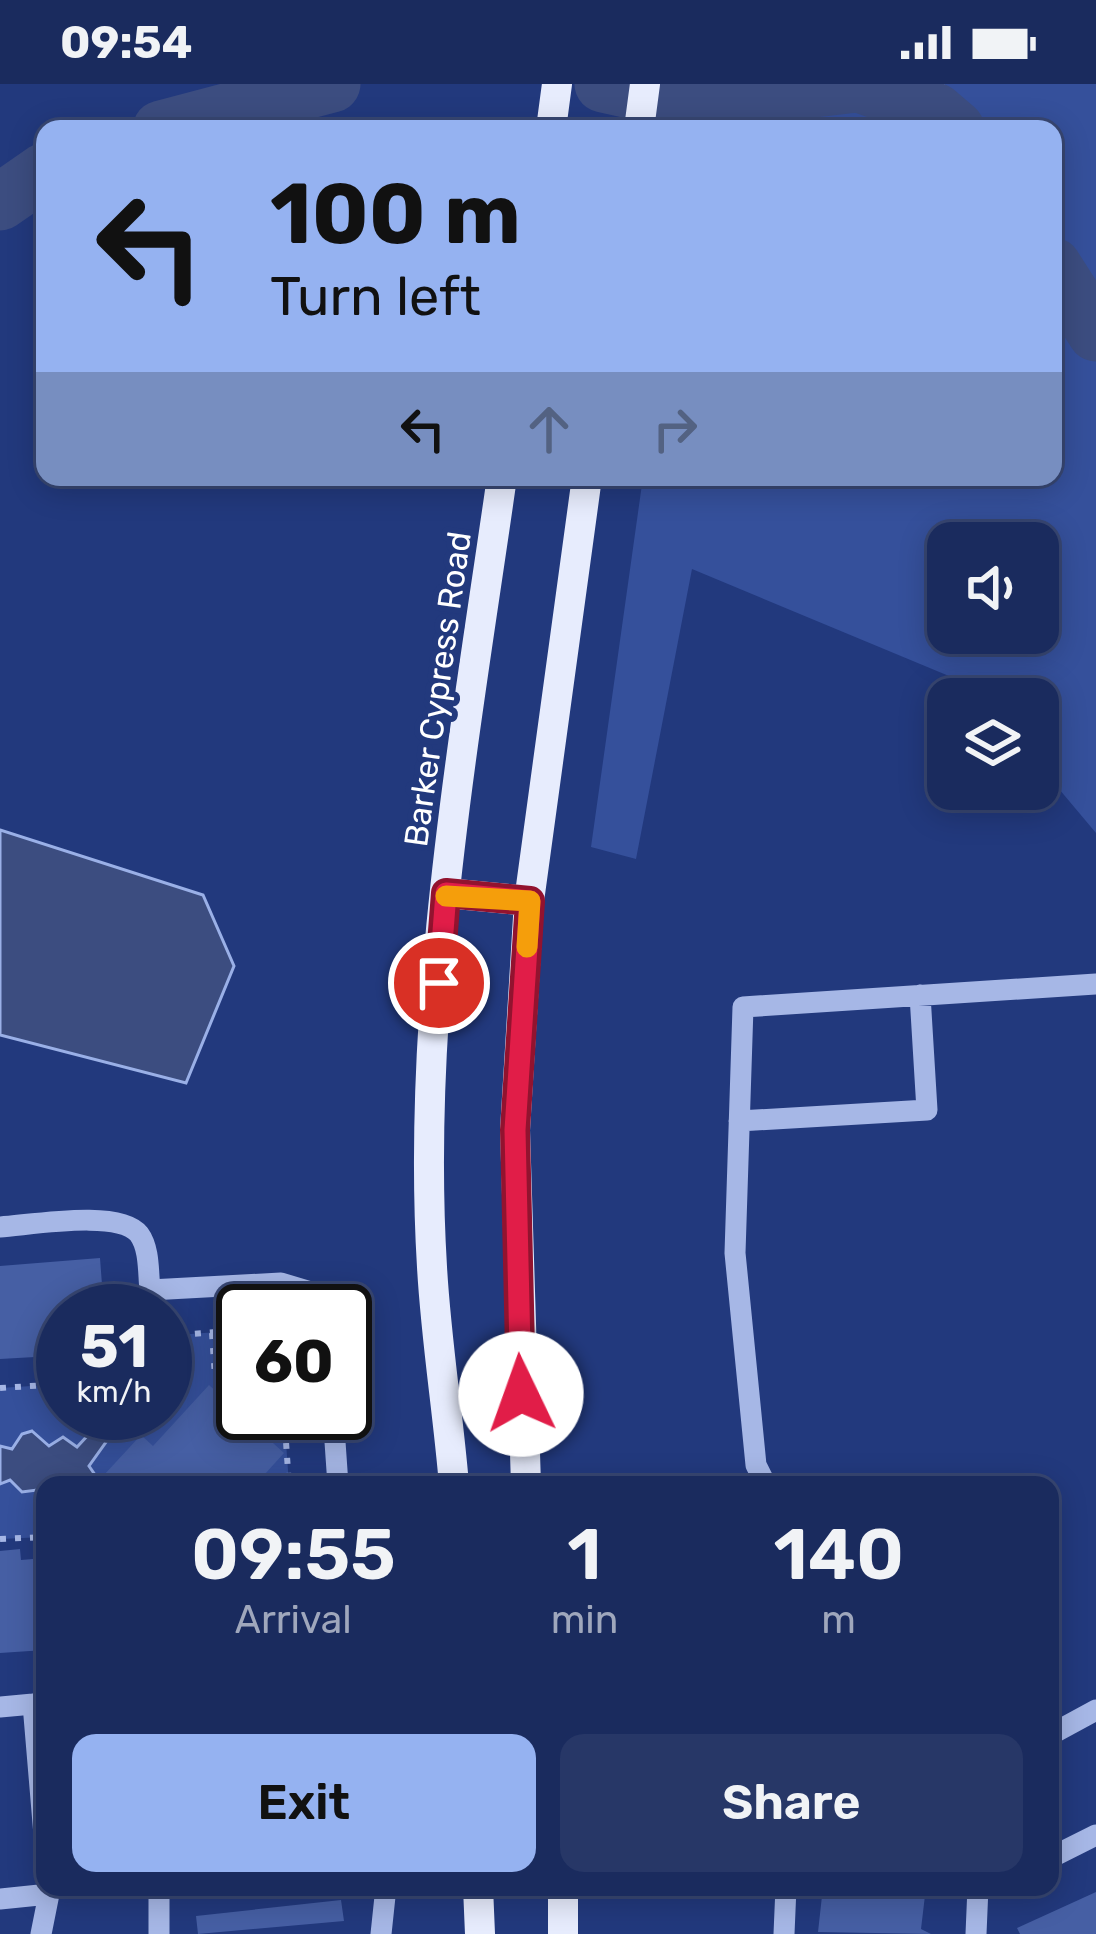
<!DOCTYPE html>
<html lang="en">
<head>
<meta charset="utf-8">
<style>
	:root { --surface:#1a2b5e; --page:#273767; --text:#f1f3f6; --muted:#9fa7bc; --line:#384773; --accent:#95b2f1 }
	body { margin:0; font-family:Rubik,sans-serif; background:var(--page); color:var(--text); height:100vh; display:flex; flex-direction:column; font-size:45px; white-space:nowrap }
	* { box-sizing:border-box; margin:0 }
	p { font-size:39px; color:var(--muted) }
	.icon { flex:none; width:66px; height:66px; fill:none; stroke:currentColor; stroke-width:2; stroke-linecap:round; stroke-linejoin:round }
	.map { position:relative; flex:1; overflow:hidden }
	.side { position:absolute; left:36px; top:1392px; width:1023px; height:420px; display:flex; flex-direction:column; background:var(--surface); border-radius:24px; box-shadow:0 6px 30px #0003,0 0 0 3px var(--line) }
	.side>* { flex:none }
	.banner { position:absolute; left:36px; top:36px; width:1026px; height:366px; border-radius:24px; box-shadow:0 6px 30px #0003,0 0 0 3px var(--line); background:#95b2f1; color:#111; overflow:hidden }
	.tools { position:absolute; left:927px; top:438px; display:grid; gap:24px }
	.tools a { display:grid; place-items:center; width:132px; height:132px; border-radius:24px; background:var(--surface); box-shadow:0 6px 30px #0003,0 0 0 3px var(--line); font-size:60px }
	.speed { position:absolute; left:36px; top:1200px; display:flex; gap:24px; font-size:60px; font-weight:700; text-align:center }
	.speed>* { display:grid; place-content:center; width:156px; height:156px; border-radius:50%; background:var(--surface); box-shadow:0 6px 30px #0003,0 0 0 3px var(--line); line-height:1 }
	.speed small { font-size:30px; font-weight:400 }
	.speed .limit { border:6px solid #111; border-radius:18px; background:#fff; color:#111 }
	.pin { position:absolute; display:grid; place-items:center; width:102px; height:102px; color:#fff; margin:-51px; border:6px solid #fff; border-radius:50%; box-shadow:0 3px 12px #0007 }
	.me { position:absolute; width:132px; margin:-66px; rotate:357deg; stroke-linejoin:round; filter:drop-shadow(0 0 9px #0008) }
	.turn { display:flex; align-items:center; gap:42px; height:252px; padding:0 36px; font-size:54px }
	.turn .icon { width:156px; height:156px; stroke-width:2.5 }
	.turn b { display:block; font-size:84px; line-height:102px }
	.lanes { display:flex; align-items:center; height:114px; padding:0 36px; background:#0003; justify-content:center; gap:60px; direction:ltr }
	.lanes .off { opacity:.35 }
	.eta { display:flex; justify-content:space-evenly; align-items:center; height:204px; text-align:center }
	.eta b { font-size:72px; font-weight:600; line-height:84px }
	.cta { display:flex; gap:24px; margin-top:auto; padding:24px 36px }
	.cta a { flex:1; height:138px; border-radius:24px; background:var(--accent); color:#111; font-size:48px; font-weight:600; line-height:138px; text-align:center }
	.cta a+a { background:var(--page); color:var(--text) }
	.status { display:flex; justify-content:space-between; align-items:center; height:84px; padding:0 60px; background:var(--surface); direction:ltr }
	.status svg { height:33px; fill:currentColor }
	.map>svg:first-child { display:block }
</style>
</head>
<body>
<div class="status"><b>09:54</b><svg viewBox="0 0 49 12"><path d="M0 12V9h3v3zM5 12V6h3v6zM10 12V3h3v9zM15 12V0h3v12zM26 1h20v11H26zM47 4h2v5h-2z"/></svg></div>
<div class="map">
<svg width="1096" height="1850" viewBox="0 0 1096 1850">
	<rect width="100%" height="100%" fill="#22397d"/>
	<!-- green -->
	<path fill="#35509b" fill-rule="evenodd" d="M698,0H1096V749L1038,680V615H984L973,602L692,485L636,775L591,763L643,393H1053V45H691ZM948,459H1038V549H948Z
		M243,1246V1329H284L289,1401H45V1453L0,1455V1304L63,1300V1329H165V1252Z"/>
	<!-- water -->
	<path fill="#3c4d80" stroke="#9ab0e7" stroke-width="3" d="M0,746L203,811L234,882L186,999L0,951Z
		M32,1347L49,1362L63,1353L77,1363L90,1349L101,1348L106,1358L89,1382L102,1401H45V1412L37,1406L22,1408L10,1396L0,1400V1362L12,1365L22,1350Z"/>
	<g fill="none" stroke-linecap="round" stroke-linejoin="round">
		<!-- stream -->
		<path stroke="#9ab0e7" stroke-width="9" d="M935,27L940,0"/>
		<!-- river -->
		<path stroke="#3c4d80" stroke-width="57" d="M603,0L733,29L814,5L857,0
			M859,0L935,27L956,45
			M161,45L332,0
			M0,118L45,87
			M1053,182L1096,249"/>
	</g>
	<!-- building -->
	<path fill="#465fa4" d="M100,1174L104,1227H63V1282L36,1284L35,1273L0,1275V1182Z
		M243,1250V1284L220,1285L218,1251Z
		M209,1301L284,1369L255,1401H114L103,1392L141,1351L153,1362Z
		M20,1465L21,1476L45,1474V1566L0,1569V1467Z
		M823,1803H926L921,1845L931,1850L818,1848Z
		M1096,1808V1850H1020L1017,1844Z
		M341,1816L344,1837L198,1850L196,1832Z"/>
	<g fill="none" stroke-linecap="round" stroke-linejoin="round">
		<!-- path -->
		<path stroke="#a6b7e6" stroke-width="6" stroke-dasharray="6 9" stroke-linecap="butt" d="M212,1249L215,1293L243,1291
			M165,1252L243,1246
			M0,1304L63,1300
			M284,1329L289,1401
			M0,1455L45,1453"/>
		<!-- minor -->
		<path stroke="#a6b7e6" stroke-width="21" d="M739,1037L927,1026L920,911
			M0,1143C31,1141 119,1125 139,1150C150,1165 148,1189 150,1206L281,1199L311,1208L322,1227
			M333,1329L338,1401
			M766,1401L756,1381L735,1169L743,923L1096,900
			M33,1620L45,1763
			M0,1623L44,1619
			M1050,1651L1096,1626
			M1050,1774L1096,1751
			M159,1803V1850
			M0,1815L49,1810L48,1803
			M41,1850L49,1810
			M381,1850L386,1803
			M784,1850L786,1803
			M976,1850L978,1803"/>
		<!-- major -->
		<path stroke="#e7ecfd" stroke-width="30" d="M551,45L557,0
			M639,45L645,0
			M446,809L529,817
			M454,1401C448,1328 436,1256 432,1183C416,920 465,652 502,393
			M526,1401L515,1046L529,817L587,393
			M478,1803L480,1850
			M563,1850V1803"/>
	</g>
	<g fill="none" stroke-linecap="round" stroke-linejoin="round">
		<defs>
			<path id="route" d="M439,899L446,809L530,817L515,1046L521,1310"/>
		</defs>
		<!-- route casing -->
		<use href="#route" stroke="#92132f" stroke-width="30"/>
		<!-- route -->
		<use href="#route" stroke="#e11d48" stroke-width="21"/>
		<!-- slow -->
		<path stroke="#f59e0b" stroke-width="21" d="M446,812L530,817L527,863"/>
	</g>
	<g text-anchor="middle" stroke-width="12" stroke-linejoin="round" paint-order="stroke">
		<!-- street labels -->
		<g font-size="33" fill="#fff" stroke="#22397d">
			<text transform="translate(437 605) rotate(-82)" y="12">Barker Cypress Road</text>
		</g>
	</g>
</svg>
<div class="tools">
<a><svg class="icon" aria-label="sound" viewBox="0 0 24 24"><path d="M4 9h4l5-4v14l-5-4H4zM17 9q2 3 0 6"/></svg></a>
<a><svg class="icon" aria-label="layers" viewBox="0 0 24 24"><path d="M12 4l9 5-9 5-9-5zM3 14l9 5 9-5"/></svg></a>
</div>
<div class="speed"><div>51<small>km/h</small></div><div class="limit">60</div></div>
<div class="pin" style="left:439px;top:899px;background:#d93025"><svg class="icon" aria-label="arrive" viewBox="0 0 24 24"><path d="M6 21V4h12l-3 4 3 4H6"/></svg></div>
<svg class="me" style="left:521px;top:1310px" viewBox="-20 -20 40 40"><circle r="19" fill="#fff"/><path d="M0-13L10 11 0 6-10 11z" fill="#e11d48"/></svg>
<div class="banner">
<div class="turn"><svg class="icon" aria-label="left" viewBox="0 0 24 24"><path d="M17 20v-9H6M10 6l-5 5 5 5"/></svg><div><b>100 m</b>Turn left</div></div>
<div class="lanes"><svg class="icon" aria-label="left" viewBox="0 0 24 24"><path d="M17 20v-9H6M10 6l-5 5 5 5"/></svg><svg class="icon off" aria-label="ahead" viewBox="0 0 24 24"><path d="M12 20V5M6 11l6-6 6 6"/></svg><svg class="icon off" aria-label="right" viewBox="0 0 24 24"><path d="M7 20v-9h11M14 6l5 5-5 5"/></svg></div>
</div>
<section class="side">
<div class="eta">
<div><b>09:55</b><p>Arrival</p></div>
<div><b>1</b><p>min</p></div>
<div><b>140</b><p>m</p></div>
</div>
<div class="cta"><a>Exit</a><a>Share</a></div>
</section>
</div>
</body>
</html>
